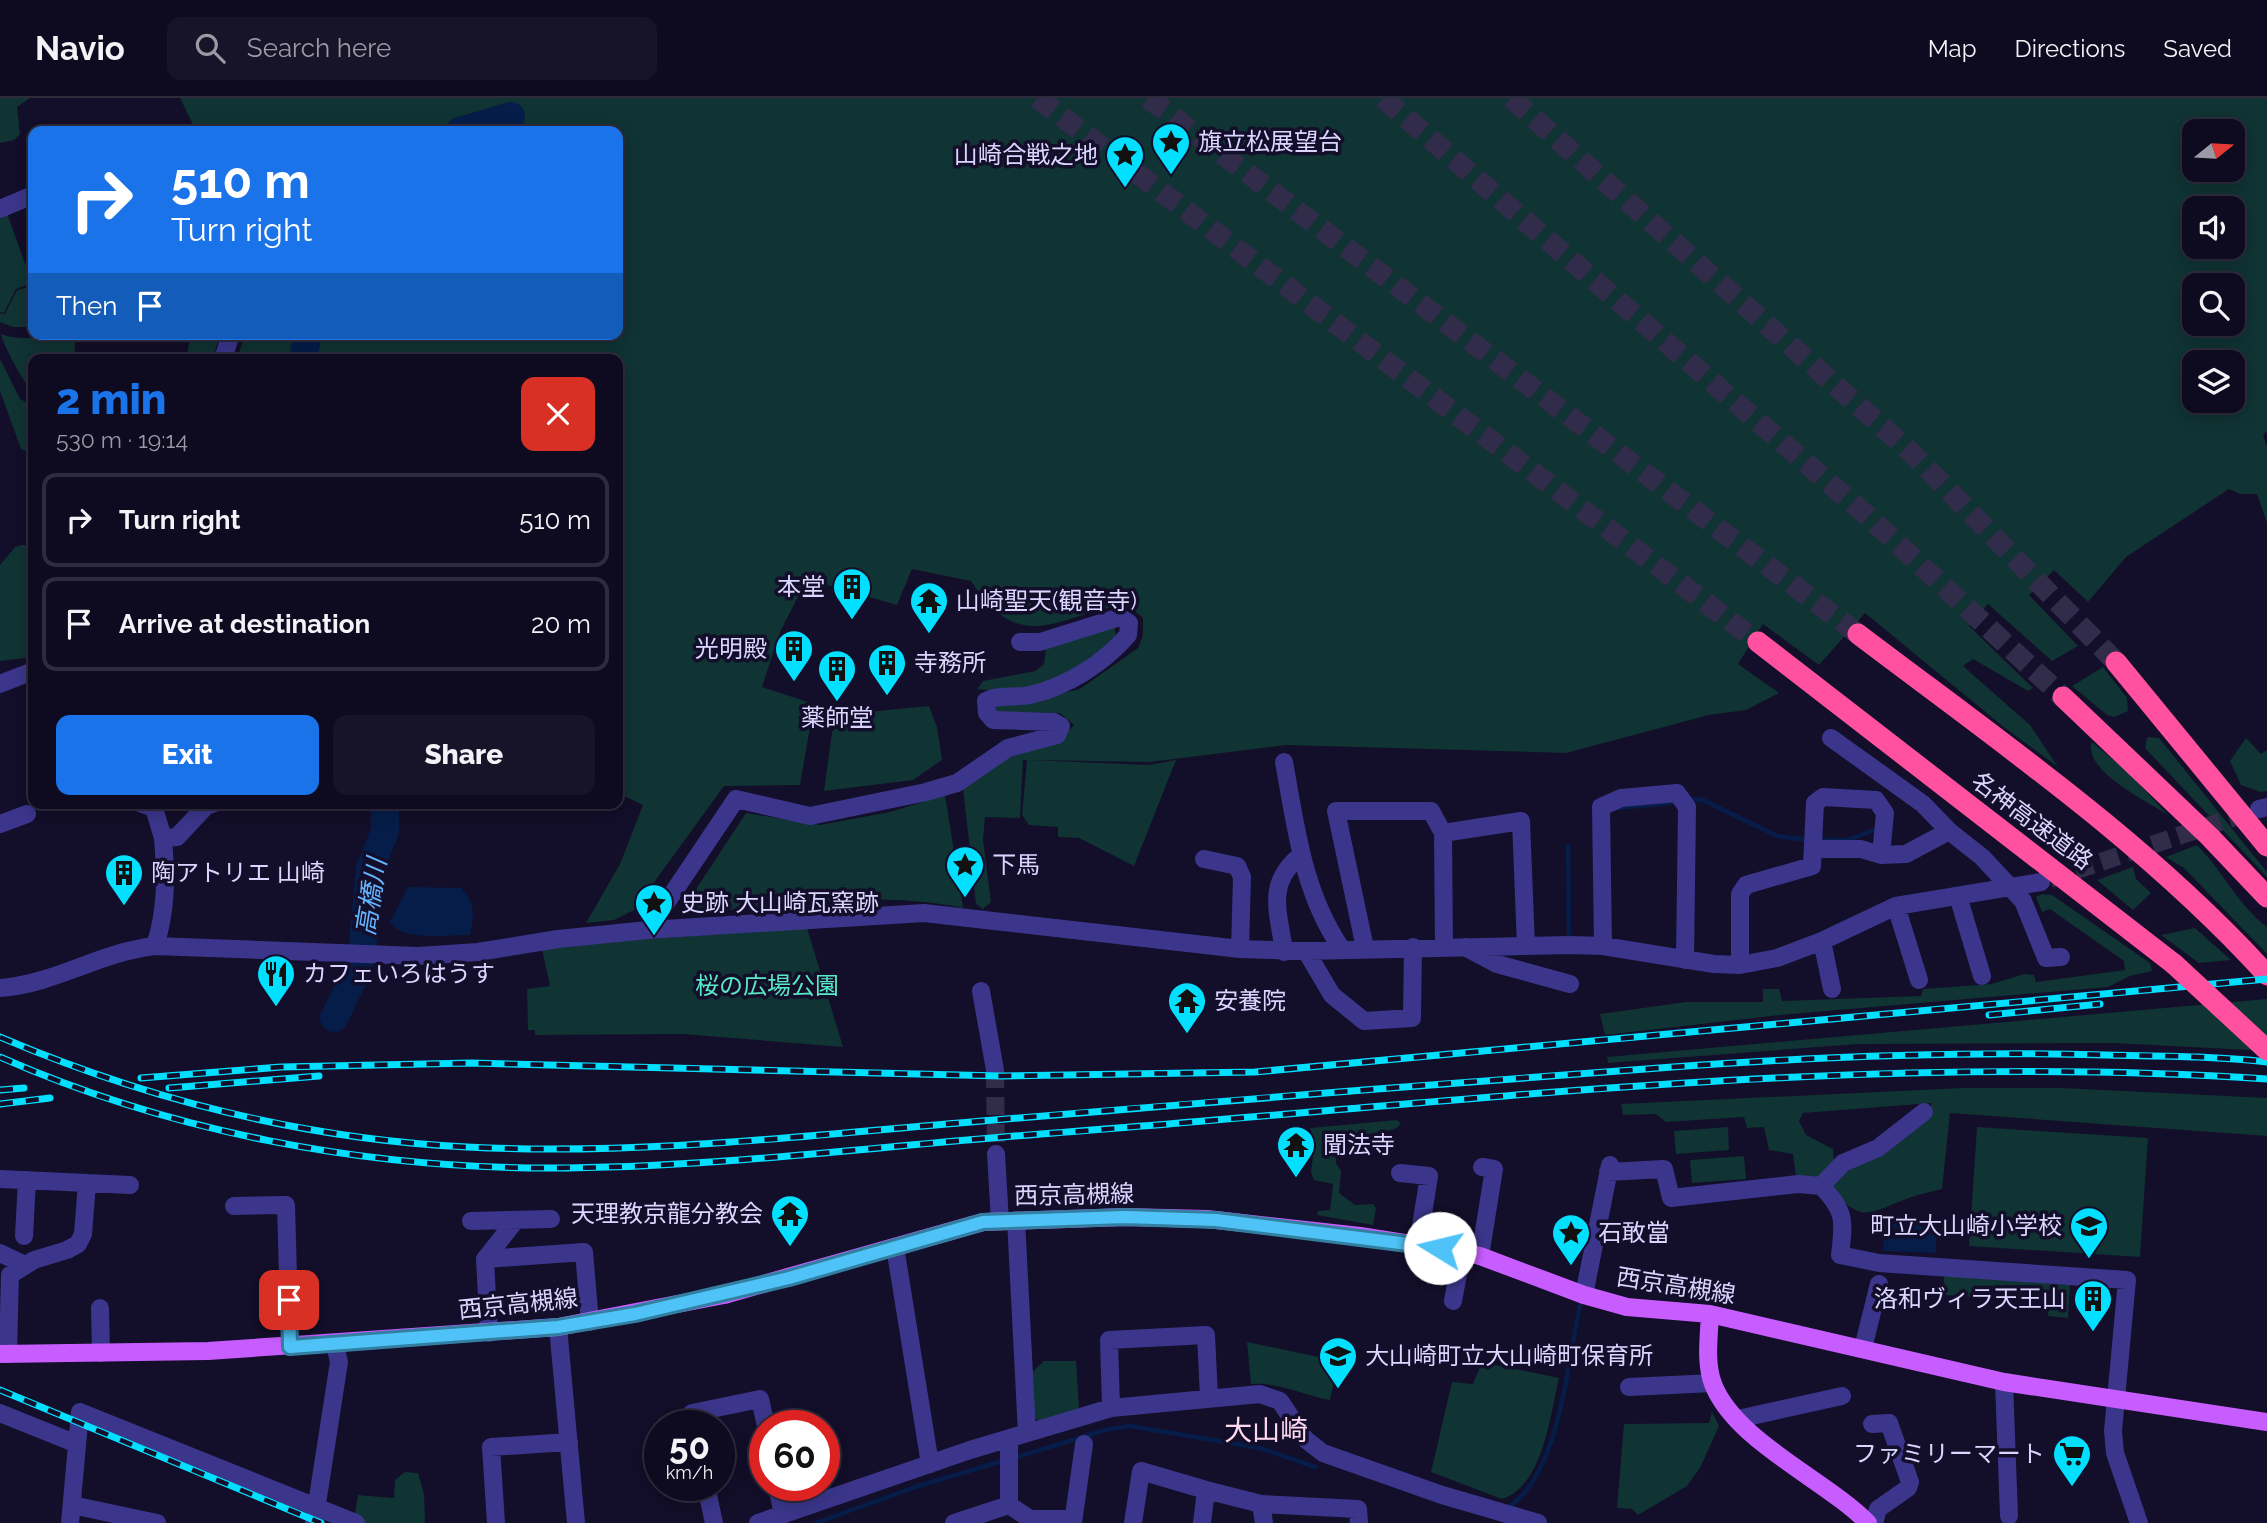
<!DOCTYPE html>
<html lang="en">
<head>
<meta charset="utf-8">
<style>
	:root { --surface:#0e0a1f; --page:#171328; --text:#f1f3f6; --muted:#9b9aa4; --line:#2e2b3d; --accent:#1a73e8 }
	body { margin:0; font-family:Raleway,"Noto Sans JP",sans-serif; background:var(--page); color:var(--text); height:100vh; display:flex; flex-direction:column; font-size:26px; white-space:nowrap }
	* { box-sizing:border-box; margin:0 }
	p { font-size:23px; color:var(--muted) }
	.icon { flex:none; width:38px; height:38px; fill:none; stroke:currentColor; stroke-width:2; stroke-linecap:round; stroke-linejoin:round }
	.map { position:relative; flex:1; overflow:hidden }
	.sheet { position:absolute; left:28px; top:256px; width:595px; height:455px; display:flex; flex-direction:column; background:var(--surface); border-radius:14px; box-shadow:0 4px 18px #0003,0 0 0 2px var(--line) }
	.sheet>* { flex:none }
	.hud { position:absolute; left:28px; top:28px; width:595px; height:214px; border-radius:14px; box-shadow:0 4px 18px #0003,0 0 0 2px var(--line); background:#1a73e8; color:#fff; overflow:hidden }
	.needle { width:46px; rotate:72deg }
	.fabs { position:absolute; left:2182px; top:21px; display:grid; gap:14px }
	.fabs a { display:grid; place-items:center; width:63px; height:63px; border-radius:14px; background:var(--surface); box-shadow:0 4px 18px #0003,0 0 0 2px var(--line); font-size:35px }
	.speed { position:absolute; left:644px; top:1312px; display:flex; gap:14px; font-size:35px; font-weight:700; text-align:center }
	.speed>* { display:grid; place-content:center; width:91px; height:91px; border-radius:50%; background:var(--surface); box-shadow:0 4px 18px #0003,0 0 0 2px var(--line); line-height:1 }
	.speed small { font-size:18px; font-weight:400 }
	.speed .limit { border:10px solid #d22; background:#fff; color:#111 }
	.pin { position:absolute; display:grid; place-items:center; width:60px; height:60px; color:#fff; margin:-30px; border-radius:14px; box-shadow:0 4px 10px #0006 }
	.me { position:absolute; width:77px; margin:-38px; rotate:279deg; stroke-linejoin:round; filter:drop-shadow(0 0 5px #0008) }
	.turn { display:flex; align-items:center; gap:24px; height:147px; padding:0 28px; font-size:32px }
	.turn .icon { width:91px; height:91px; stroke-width:2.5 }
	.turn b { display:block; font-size:49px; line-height:60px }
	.then { display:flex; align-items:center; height:66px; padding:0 28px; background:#0003; gap:14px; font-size:26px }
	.round { display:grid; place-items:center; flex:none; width:74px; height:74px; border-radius:14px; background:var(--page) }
	.overview { display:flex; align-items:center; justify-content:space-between; height:119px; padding:0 28px }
	h1 { font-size:42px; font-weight:800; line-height:52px; color:var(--accent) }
	.button { display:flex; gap:14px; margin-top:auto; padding:14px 28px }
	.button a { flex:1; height:80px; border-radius:14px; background:var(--accent); color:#fff; font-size:28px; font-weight:800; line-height:80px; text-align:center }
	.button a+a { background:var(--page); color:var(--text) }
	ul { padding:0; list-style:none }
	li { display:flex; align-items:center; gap:21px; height:94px; margin:0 14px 10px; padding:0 14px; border:4px solid var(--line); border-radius:14px }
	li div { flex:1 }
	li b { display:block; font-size:26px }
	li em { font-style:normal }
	header { display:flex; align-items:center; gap:42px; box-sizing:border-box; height:98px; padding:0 35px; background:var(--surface); border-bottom:2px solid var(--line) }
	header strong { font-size:33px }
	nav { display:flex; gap:38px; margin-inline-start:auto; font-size:24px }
	.search { width:490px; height:63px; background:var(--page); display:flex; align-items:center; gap:18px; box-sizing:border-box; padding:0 24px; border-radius:14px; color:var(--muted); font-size:26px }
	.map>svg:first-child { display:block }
</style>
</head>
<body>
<header>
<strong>Navio</strong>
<div class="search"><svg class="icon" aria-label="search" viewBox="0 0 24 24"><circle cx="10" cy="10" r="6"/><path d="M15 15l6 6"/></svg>Search here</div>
<nav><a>Map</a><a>Directions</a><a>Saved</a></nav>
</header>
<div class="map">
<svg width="2267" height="1425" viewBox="0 0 2267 1425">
	<rect width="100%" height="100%" fill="#130e29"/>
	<!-- green -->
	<path fill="#103333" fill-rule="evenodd" d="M0,0H30L17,9L20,36L14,42L0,45Z
		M180,0H2267V334L2263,336L2267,350V425L2257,396H2240L2229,391L2126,459L2088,504L2054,472L2029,497L2078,548L2052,563L1988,506L1969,528L2033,590L2028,593L1973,561L1963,568L2030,627L2058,669L2005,630L1865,515L1819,567L1763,526L1738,566L1779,595L1746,612L1709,617L1566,655L1286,647L1150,664L1030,662L1149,667L1176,662L1134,768L1079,740L1058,739V729L1029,727L1022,717L1027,662H1023L1020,720L985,719L983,742L991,804L983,811L976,806L963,690L1010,656L1057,645L1074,627L1060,615L992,614L991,606L1036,601L1080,591L1138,550L1143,537V520L1132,511L1120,507C1052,521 1020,557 971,483L912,471L897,507L807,481L780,534L762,589L814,606L800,687L724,688L634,812L614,822L586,825L620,766L643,707L618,695V261H237L245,236H618V33H196ZM2194,33H2233V72H2194ZM2194,110H2233V149H2194ZM2194,187H2233V226H2194ZM2194,264H2233V303H2194Z
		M7,115L32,185L16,191L4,215L0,214V117Z
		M33,188V229H13L0,224V215L5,216L17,192Z
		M1,236C25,245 53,236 77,236L74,253L85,258L33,261V294C24,286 3,247 1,236Z
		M191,236H220L213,261H186Z
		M0,261L20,301L33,308V356L21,351L0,293Z
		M22,447H33V559L0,563V467L15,449Z
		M1115,529L1116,541C1070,575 1038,599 977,591L983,583L1035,573L1044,566L1046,551Z
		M2103,569L2127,600L2128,613L2114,619L2107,617L2072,588Z
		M929,608L937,629L942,662L913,682L824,693L832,634L846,616Z
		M2147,639L2159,640L2267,774V779L2145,650Z
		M2246,640L2261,656L2267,652V693L2261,694L2241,687L2230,663Z
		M2092,644L2127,673L2168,717C2148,704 2082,672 2092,644Z
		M945,697L963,810C870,791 772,809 679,817L746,715L820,727L890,714Z
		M2197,747C2223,773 2237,806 2267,829V856L2184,770L2166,759Z
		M2133,769L2136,781L2151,795L2133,812L2097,782Z
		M2042,796L2052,797L2150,865L2152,873L2130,878L2108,889L1780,917L1605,937L1600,916L1686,904H1763V891H1779L1782,903L1921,898L1923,891L1992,886L2024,876L2034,877L2036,884L2125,872L2124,863L2050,811L2042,814L2036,799Z
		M807,830L843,949L683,936L535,937V932H528L527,891L550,888L542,851L588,845Z
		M2195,830L2231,862L2199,865L2161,837Z
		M2267,901V953L2113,945L1858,946L1608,965L1607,959Z
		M1963,990H2063L2267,1000V1038L1950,1015L1942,1091C1931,1094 1919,1096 1909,1100C1870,1114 1863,1128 1831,1090L1847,1073L1930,1016L1931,1005L1803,1015L1799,1023L1806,1037L1833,1051L1834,1064L1820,1081L1796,1078L1793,1056L1769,1052L1764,1029L1747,1030L1744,1019L1666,1024L1656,1016L1623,1017L1621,1006Z
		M1397,1022L1401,1025C1396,1033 1388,1033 1378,1033L1377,1041L1337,1045L1336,1065L1341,1073L1339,1095L1355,1107L1373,1106L1376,1110L1373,1127L1317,1117L1318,1113L1330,1112L1333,1086L1314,1082L1311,1074L1315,1043L1310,1030Z
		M1728,1029L1729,1052L1676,1056L1674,1033Z
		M1977,1029L2148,1040L2140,1159L1969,1148Z
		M1744,1058L1746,1081L1692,1085L1690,1062Z
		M1944,1178L2070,1187L2068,1220L2048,1218V1204L1943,1197Z
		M1247,1244L1338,1263L1330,1302C1305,1297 1275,1284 1251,1286Z
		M1044,1263H1076L1079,1311L1039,1323L1033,1319L1031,1275Z
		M1482,1264L1559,1280C1550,1317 1544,1387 1502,1401L1431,1374L1452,1284L1473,1286Z
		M1712,1314L1719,1328L1700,1370L1687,1388L1638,1417L1632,1411L1617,1410L1624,1326L1709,1325Z
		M405,1374L418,1375L424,1396L425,1425H362L354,1422L358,1397L394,1400L395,1382Z"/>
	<!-- water -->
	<path fill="#061d49" d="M408,789L461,790C476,804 474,817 470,837C448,837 403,844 390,824Z
		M1884,1124L1937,1126L1936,1155L1883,1153Z"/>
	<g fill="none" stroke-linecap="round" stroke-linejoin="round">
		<!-- stream -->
		<path stroke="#061d49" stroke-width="4.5" d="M1691,701L1703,702L1777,738L1810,742
			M1617,710L1672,705
			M1818,742H1848L1877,731
			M1568,748L1569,838
			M1014,1360L1105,1332L1130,1328L1260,1350L1315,1369
			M1507,1410C1560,1377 1567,1266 1580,1208
			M816,1425L915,1389L1006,1362"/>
		<!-- river -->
		<path stroke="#061d49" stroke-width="28" d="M460,33L511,18
			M303,261L308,236
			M362,853L370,771L385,733V705
			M334,920L359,869"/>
		<!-- minor-tunnel -->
		<path stroke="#312c49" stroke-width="18" stroke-dasharray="18 9" stroke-linecap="butt" d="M2050,781L2253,713
			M995,972L996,1056"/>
		<!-- highway-tunnel -->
		<path stroke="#312c49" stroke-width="21" stroke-dasharray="21 10" stroke-linecap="butt" d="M1037,0L1758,544
			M1148,0L1858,536
			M1383,0L1872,422L2063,599
			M1511,0L1913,356L2116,564"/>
		<!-- minor -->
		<path stroke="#3b368b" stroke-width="18" d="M0,111L33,97
			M223,261L231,236
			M0,586L33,573
			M1831,640L1923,706L1949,733L1982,759L2023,803L2046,860L2061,859
			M1284,664C1296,730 1303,794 1341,850
			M140,705L154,710L163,740
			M2259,711L2267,709
			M0,726L27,716
			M1443,735L1521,723L1526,848
			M1813,751H1861L1881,757L1906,756L1949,733
			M1204,761L1237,768L1242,779L1240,851
			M1958,798L1982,878
			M1896,808L1919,882
			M648,832L736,701L810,718L926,694L957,685L1008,650L1057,637L1061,628L1054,624L993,622L987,615L986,603C999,596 1015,600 1030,597C1066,589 1104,565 1128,537L1129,525L1120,519L1040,544H1020
			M1822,843L1832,891
			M155,848C167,811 166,778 163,740L177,739L206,708L215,705
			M1603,848L1601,709L1621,700L1677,695L1687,709L1685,862
			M1465,849L1497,866L1570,886
			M1365,850L1336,713H1431L1443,735L1444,849
			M1306,853L1332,897L1364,923L1412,920L1413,849
			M1284,854C1279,814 1265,786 1301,757
			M1740,867V796L1746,787L1812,768L1815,705L1823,699L1876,702L1885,715L1881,757
			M0,890C55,886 100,854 155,848L418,858L478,854L558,841L648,832L924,815L1240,851L1306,853L1569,847L1603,848L1714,866L1740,867L1777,860L1822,843L1896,808L2041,784
			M981,893L995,972
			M996,1056L1000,1123
			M1608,1074L1664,1071L1671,1100L1798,1086L1821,1088C1846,1113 1844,1123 1840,1157L1879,1165L2127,1182L2113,1333L2115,1355L2139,1425
			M1400,1075L1429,1078L1418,1147
			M0,1081L130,1087
			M1821,1088L1843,1065L1878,1050L1924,1014
			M234,1108L286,1107L290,1249
			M1016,1122L1027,1335
			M471,1123L551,1121
			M24,1138L27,1082
			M895,1149L930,1366
			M0,1155L25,1167
			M1480,1158L1494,1071L1482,1069
			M485,1161L584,1154L590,1224
			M1584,1197L1610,1067
			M1453,1203L1462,1154
			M100,1210L101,1255
			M558,1229L576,1425
			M489,1235L485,1161L516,1122
			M1863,1250L1879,1186
			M8,1256L10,1177L34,1162L67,1152L78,1146L83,1136L87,1085
			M2004,1284L2009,1418
			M1629,1289L1713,1285
			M1111,1310L1109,1242L1206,1237L1209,1299
			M0,1315L77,1346
			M1738,1321L1842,1298
			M1872,1326L1889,1325L1910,1384L1908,1390L1878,1411L1874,1425
			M694,1328L692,1315L760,1301L766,1328
			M706,1388L714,1425
			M777,1388L783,1417
			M1206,1392L1261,1406L1264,1425
			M1261,1406L1358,1411L1359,1425
			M72,1407L157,1425
			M1009,1407L1030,1421H1073
			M70,1425L80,1314L356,1425
			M314,1425L339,1264L335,1247
			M496,1425L491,1349L569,1344
			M758,1425L970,1352L1111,1310L1260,1296L1280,1303L1305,1341L1323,1355L1442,1397L1538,1425
			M954,1425L1009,1407V1341
			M1073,1425L1084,1346
			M1133,1425L1141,1373L1206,1392L1202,1425"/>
		<!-- major -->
		<path stroke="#c75dff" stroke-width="18" d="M1710,1216C1709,1238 1705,1265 1713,1286C1735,1343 1826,1382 1868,1425
			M0,1256L208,1253L558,1229L724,1197L983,1124L1125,1119L1207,1121L1360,1138L1462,1154L1480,1158L1584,1197L1627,1209L1710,1216L2004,1284L2267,1324"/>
		<!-- highway -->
		<path stroke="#ff519f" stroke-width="21" d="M1858,536C1999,643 2147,745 2267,877
			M1758,544L2174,866
			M2116,564L2267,748
			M2063,599L2210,739L2267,799"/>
		<defs>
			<path id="rail" d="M1989,917L2100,906
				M0,939C148,1002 306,1041 467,1049C643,1058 819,1036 994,1022C1216,1003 1437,986 1659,970C1808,959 1957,953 2106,957C2160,958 2214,958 2267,964
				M0,959C170,1034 363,1070 548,1070C713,1070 877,1048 1041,1036C1448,1006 1857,954 2267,981
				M141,980L281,969L472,965L1001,978L1255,974L2267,881
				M169,990L319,978
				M0,992L24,990
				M0,1006L50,1000
				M0,1292L321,1425"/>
		</defs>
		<!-- rail casing -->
		<use href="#rail" stroke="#02dfff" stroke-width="7"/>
		<!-- rail -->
		<use href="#rail" stroke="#130e29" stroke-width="4.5" stroke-dasharray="13" stroke-linecap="butt"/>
		<!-- highway-bridge -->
		<path stroke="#ff519f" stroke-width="21" d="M2174,866L2267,952"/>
	</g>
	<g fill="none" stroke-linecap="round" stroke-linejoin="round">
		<defs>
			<path id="route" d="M289,1202L290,1249L558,1229L635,1216L789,1180L983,1124L1125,1119L1216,1122L1440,1150"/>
		</defs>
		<!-- route casing -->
		<use href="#route" stroke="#337fa1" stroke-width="18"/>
		<!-- route -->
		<use href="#route" stroke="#4fc3f7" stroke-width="12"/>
	</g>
	<!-- icons -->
	<defs>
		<symbol id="sight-pin" viewBox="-11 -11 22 30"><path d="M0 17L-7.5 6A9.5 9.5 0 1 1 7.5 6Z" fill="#02dfff" stroke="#130e29"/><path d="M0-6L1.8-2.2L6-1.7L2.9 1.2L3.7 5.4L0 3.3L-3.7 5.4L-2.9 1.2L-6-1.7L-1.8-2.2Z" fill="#111"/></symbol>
		<symbol id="building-pin" viewBox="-11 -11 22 30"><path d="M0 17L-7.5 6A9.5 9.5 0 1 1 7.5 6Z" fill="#02dfff" stroke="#130e29"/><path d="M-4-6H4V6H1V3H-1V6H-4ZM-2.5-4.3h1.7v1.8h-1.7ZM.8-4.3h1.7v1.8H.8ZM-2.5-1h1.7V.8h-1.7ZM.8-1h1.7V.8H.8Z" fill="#111"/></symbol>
		<symbol id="temple-pin" viewBox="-11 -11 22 30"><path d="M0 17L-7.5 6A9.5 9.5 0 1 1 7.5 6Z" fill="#02dfff" stroke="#130e29"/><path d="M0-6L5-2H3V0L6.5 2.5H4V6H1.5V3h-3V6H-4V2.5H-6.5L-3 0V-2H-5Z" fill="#111"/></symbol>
		<symbol id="restaurant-pin" viewBox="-11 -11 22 30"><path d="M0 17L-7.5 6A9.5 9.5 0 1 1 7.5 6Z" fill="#02dfff" stroke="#130e29"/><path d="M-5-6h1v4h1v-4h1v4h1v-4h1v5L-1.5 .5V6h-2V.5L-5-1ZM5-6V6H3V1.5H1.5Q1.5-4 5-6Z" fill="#111"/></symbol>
		<symbol id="school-pin" viewBox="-11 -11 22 30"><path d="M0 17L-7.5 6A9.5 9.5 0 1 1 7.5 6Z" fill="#02dfff" stroke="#130e29"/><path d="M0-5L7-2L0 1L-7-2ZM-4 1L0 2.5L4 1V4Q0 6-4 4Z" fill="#111"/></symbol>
		<symbol id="supermarket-pin" viewBox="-11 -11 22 30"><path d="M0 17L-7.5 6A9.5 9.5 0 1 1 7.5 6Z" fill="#02dfff" stroke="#130e29"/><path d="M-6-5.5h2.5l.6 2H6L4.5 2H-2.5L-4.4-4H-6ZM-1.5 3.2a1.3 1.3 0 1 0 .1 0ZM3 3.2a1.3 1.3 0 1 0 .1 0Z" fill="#111"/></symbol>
	</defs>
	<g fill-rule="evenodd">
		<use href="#sight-pin" x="1149" y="22" width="44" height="60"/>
		<use href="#sight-pin" x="1103" y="35" width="44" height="60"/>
		<use href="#building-pin" x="830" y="467" width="44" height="60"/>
		<use href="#temple-pin" x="907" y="481" width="44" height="60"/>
		<use href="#building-pin" x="772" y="529" width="44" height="60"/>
		<use href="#building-pin" x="865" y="543" width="44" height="60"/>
		<use href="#building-pin" x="815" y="549" width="44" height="60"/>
		<use href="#sight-pin" x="943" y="745" width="44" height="60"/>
		<use href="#building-pin" x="102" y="753" width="44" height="60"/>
		<use href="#sight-pin" x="632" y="783" width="44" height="60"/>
		<use href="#restaurant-pin" x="254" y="854" width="44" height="60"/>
		<use href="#temple-pin" x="1165" y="881" width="44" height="60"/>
		<use href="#temple-pin" x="1274" y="1025" width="44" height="60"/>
		<use href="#temple-pin" x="768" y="1094" width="44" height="60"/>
		<use href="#school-pin" x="2067" y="1106" width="44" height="60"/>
		<use href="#sight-pin" x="1549" y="1113" width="44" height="60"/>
		<use href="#building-pin" x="2071" y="1179" width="44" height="60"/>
		<use href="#school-pin" x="1316" y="1236" width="44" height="60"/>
		<use href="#supermarket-pin" x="2050" y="1334" width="44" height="60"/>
	</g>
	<g text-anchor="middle" stroke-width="7" stroke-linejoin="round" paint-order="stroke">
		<!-- poi labels -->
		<g font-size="24" fill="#dbd6ff" stroke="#130e29" text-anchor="start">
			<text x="1198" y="52">旗立松展望台</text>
			<text x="1098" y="65" text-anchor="end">山崎合戦之地</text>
			<text x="825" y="497" text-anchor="end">本堂</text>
			<text x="956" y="511">山崎聖天(観音寺)</text>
			<text x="767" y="559" text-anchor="end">光明殿</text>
			<text x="914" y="573">寺務所</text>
			<text x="837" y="628" text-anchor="middle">薬師堂</text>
			<text x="992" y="775">下馬</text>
			<text x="151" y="783">陶アトリエ 山崎</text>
			<text x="681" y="813">史跡 大山崎瓦窯跡</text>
			<text x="303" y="884">カフェいろはうす</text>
			<text x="1214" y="911">安養院</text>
			<text x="1323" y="1055">聞法寺</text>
			<text x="763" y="1124" text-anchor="end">天理教京龍分教会</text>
			<text x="2062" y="1136" text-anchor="end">町立大山崎小学校</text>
			<text x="1598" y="1143">石敢當</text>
			<text x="2066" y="1209" text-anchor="end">洛和ヴィラ天王山</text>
			<text x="1365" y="1266">大山崎町立大山崎町保育所</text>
			<text x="2045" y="1364" text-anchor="end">ファミリーマート</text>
		</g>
		<!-- street labels -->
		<g font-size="24" fill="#dbd6ff" stroke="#130e29">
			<text transform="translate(2032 723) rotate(37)" y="8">名神高速道路</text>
			<text transform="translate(1074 1097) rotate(-1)" y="8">西京高槻線</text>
			<text transform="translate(1676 1188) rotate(9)" y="8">西京高槻線</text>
			<text transform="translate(518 1206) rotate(-6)" y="8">西京高槻線</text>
		</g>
		<!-- park labels -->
		<g font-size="24" fill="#58e8c8" stroke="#130e29">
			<text x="767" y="896">桜の広場公園</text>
		</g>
		<!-- water labels -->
		<g font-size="26" font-style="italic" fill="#64b3ff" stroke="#130e29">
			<text transform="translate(371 799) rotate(-81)" y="9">高橋川</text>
		</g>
		<!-- quarter labels -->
		<g font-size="28" fill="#ffd8f0" stroke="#130e29">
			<text x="1266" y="1342">大山崎</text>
		</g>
	</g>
</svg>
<div class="fabs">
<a><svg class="needle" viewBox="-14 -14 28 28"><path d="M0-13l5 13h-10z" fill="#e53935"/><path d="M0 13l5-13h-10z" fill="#9b9aa4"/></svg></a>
<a><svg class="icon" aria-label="sound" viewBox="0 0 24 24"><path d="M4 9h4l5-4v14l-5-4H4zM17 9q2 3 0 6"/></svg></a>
<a><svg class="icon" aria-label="search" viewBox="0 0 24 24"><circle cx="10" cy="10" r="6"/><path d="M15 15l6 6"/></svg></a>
<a><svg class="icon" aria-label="layers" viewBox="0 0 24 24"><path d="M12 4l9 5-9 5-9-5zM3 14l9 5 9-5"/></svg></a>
</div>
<div class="speed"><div>50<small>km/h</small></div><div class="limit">60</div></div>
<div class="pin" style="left:289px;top:1202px;background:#d93025"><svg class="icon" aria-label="arrive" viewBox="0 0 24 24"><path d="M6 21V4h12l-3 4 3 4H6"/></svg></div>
<svg class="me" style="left:1440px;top:1150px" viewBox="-20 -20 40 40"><circle r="19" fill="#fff"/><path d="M0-13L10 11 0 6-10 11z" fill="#4fc3f7"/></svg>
<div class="hud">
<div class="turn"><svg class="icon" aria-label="right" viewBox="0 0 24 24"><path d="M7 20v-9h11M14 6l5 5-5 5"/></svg><div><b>510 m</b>Turn right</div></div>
<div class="then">Then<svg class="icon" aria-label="arrive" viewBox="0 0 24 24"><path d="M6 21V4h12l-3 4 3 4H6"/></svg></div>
</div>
<section class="sheet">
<div class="overview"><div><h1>2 min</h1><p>530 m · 19:14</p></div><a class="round" style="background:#d93025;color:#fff"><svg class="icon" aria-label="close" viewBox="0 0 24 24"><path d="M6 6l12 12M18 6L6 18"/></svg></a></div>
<ul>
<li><svg class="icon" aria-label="right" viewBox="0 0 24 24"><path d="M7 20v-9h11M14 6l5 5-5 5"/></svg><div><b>Turn right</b></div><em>510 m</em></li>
<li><svg class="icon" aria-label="arrive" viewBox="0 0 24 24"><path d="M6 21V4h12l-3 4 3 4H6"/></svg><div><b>Arrive at destination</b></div><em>20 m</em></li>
</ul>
<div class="button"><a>Exit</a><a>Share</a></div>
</section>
</div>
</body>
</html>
